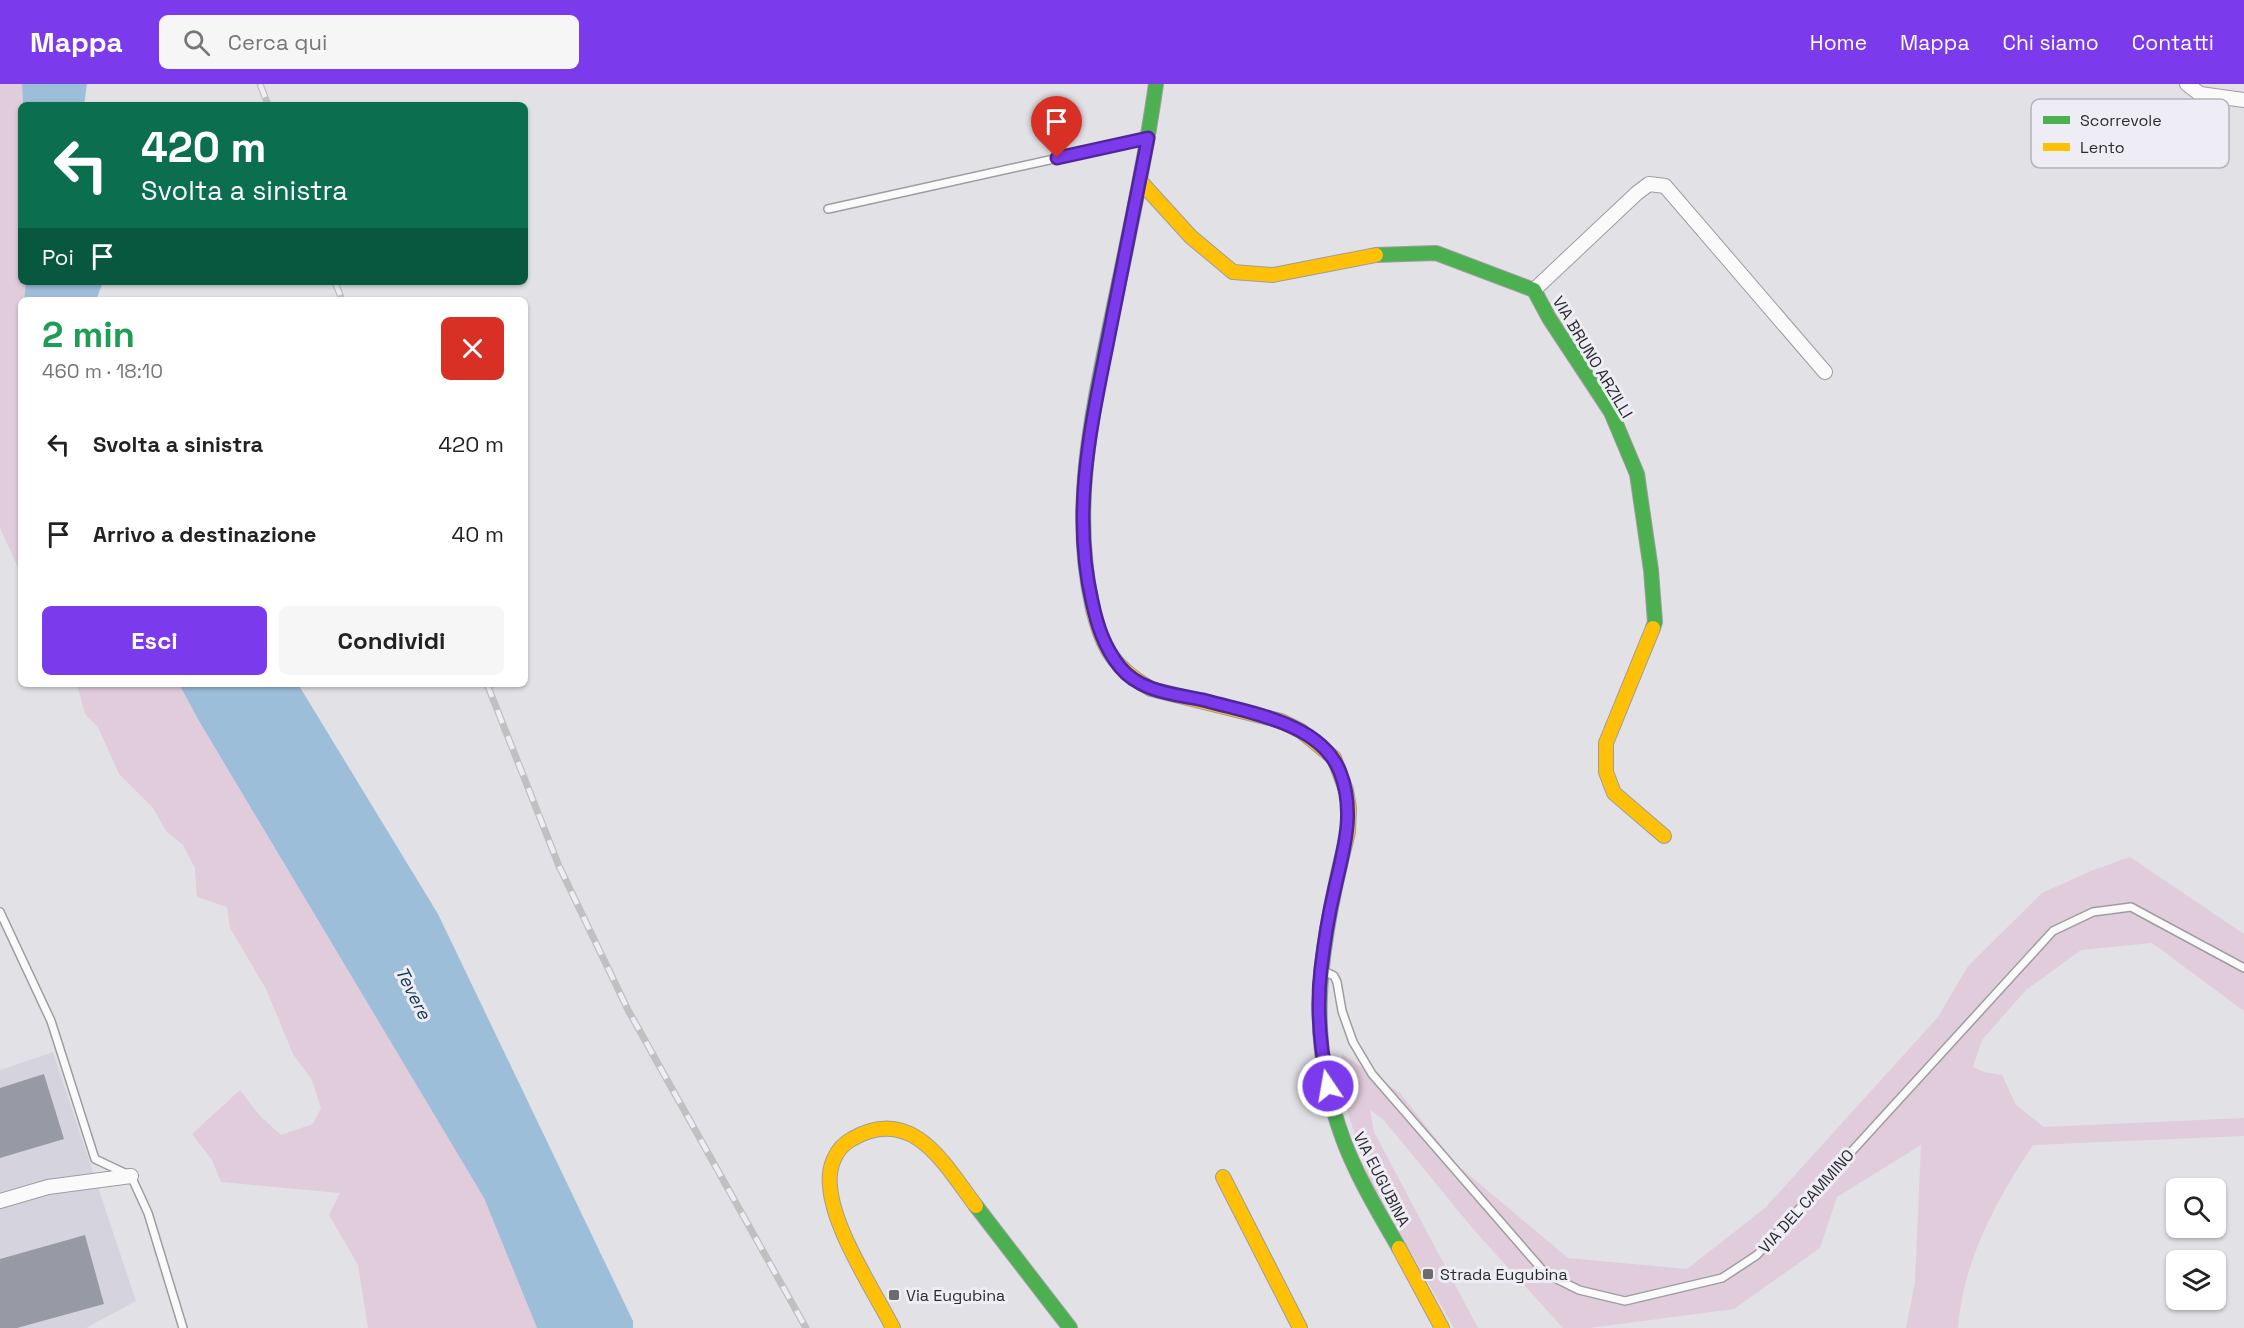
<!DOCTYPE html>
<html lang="it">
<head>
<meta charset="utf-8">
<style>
	:root { --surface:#fff; --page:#f6f6f6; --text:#222; --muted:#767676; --accent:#7c3aed }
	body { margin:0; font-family:"Space Grotesk",sans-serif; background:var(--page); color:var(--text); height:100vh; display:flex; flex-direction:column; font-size:22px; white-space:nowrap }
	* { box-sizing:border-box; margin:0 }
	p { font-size:20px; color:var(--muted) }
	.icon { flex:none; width:33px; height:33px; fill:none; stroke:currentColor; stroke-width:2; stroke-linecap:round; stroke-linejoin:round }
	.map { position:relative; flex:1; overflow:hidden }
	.drawer { position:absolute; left:18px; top:213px; width:510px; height:390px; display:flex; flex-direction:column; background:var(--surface); border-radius:9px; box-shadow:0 2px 4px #0004 }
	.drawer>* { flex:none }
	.top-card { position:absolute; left:18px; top:18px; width:510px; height:183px; border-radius:9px; box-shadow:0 2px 4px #0004; background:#0b6e4f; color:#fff; overflow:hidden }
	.fabs { position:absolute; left:2166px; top:1094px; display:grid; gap:12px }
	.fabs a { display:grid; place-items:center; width:60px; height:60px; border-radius:9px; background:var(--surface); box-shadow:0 2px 4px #0004; font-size:30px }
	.pin { position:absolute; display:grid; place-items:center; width:51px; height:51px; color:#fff; margin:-62px -26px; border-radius:50% 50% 50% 0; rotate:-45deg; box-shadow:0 0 6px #0007 }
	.pin .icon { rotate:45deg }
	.me { position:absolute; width:66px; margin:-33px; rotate:348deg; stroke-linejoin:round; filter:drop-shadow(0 0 4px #0008) }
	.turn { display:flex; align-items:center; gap:21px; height:126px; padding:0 24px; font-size:27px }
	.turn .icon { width:78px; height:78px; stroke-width:2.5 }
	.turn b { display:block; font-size:42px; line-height:51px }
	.then { display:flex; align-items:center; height:57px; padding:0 24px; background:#0003; gap:12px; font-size:22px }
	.round { display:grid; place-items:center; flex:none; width:63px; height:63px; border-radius:9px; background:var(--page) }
	.summary { display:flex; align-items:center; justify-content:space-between; height:102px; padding:0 24px }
	h1 { font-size:36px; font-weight:700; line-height:45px; color:#1e9e55 }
	.action { display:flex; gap:12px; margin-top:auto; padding:12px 24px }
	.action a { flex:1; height:69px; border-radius:9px; background:var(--accent); color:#fff; font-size:24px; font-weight:700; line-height:69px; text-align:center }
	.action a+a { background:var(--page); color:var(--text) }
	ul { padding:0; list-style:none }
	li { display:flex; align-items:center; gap:18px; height:90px; padding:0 24px }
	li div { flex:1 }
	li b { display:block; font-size:22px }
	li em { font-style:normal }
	header { display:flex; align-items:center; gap:36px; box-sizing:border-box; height:84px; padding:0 30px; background:var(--accent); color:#fff }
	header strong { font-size:28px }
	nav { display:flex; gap:33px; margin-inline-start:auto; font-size:21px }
	.search { width:420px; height:54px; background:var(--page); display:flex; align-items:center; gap:15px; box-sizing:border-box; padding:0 21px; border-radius:9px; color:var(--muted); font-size:22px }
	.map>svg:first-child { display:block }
</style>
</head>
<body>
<header>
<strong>Mappa</strong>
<div class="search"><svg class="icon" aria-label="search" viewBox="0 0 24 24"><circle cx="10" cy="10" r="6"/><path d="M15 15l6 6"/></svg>Cerca qui</div>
<nav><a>Home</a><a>Mappa</a><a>Chi siamo</a><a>Contatti</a></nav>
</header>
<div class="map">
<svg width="2244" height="1244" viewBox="0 0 2244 1244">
	<rect width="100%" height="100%" fill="#e2e1e6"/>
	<!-- built -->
	<path fill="#d5d4de" d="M53,968L136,1217L86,1244H0V986Z"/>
	<!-- green -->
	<path fill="#e1ccdb" d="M0,0H22L23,21H21V198H26L24,216H21L18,274L21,313V490L0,444Z
		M77,600H179L199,637L484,1114L537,1244H368L358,1181L329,1131L340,1109L221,1098L212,1076L192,1050L240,1006L260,1032L281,1051L313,1040L321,1024L312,996L293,970L266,905L230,844L227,823L197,813L195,784L183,761L166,747L153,724L119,690L98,643L85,630Z
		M2130,773L2244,850V927L2152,859L2081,866L2026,906L1982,956L1973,983L1984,988L2002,991L2016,1021L2044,1043L2244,1034V1052L2033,1061C1996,1117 1963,1176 1958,1244H1906L1915,1198L1921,1061L1837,1113L1820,1164L1734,1225L1589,1244H1563L1474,1146L1383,1035L1370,1026L1374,1048L1478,1244H1454L1368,1093L1337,993L1342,970L1400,1009L1456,1080L1568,1174L1687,1185L1765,1124L1938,933L1968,882L2042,809L2091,787Z"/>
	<!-- water -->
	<path fill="#9dbed9" d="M22,0H87L84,21H23Z
		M26,198H103L96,216H24Z
		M179,600H298L438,830L633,1237V1244H537L484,1114L199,637Z"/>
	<!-- building -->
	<path fill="#979aa5" d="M44,990L64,1055L0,1074V1004Z
		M85,1151L104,1220L17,1244H0V1175Z"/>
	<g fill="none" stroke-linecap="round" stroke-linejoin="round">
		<defs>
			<path id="lane" d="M828,125L1144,55
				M0,828L51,937L95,1075L131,1092L148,1129L183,1244
				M1322,886L1334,892L1337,898L1342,927L1353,958L1372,990L1545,1189L1579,1206L1625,1217L1722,1194L1757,1171L2053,847L2093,828L2131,823L2244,884"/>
			<path id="street" d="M2187,0L2200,10L2244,16
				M1534,206L1637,109L1649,100L1665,102L1825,288
				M0,1117L48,1103L131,1092"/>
			<path id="fast" d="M1376,171L1436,169L1534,206L1549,234L1611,328L1637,390L1651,486L1655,538L1653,544
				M1093,525C1070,426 1092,329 1112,232C1128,155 1145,78 1156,0
				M1340,781C1318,879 1307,958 1343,1055C1357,1093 1379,1129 1399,1164
				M976,1122L1070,1244"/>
			<path id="slow" d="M1140,97L1191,153L1233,188L1273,191L1376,171
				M1093,525C1103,566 1114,583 1151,605L1281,637L1301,647L1334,674L1346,706L1349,724L1348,748L1340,781
				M1653,544L1606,659V688L1614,709L1664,752
				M1223,1093L1300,1244
				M1399,1164L1442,1244
				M893,1244C873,1205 833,1145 830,1102C828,1084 835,1064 852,1055C913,1020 945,1081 976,1122"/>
		</defs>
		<!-- lane casing -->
		<use href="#lane" stroke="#9d9da0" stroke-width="10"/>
		<!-- street casing -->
		<use href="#street" stroke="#9d9da0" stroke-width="16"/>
		<!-- fast casing -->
		<use href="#fast" stroke="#9d9da0" stroke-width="16"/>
		<!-- slow casing -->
		<use href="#slow" stroke="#9d9da0" stroke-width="16"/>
		<!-- lane -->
		<use href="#lane" stroke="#fbfafb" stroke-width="7"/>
		<!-- street -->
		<use href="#street" stroke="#fbfafb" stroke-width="14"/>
		<!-- fast -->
		<use href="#fast" stroke="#4caf50" stroke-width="14"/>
		<!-- slow -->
		<use href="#slow" stroke="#ffc107" stroke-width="14"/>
		<defs>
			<path id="rail" d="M260,0L268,21
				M335,198L342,216
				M487,600L559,782L628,926L806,1244"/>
		</defs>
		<!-- rail casing -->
		<use href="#rail" stroke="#c0c0c1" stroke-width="7"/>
		<!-- rail -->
		<use href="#rail" stroke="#eeedf5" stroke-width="4.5" stroke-dasharray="14" stroke-linecap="butt"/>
	</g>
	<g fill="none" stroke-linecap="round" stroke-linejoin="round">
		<defs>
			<path id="route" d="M1057,74L1148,54C1136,116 1123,178 1111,241C1093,334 1070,422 1092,517C1097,541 1104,563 1120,583C1141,609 1177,610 1207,617C1250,629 1321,639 1340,688C1356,729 1343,767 1334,808C1328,833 1324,860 1321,885C1316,925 1320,963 1328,1002"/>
		</defs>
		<!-- route casing -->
		<use href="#route" stroke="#51269a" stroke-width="15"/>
		<!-- route -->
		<use href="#route" stroke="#7c3aed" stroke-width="10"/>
	</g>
	<!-- markers -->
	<g fill="#6c6b6e" stroke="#eeedf5" stroke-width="2">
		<rect x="1422" y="1184" width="12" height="12" rx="3"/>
		<rect x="888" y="1205" width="12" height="12" rx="3"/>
	</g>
	<g text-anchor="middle" stroke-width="6" stroke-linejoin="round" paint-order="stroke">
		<!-- street labels -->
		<g font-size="16" fill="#2c2c2e" stroke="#eeedf5">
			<text transform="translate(1593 273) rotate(59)" y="6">VIA BRUNO ARZILLI</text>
			<text transform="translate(1382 1095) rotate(63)" y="6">VIA EUGUBINA</text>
			<text transform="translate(1806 1117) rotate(-48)" y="6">VIA DEL CAMMINO</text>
		</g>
		<!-- poi labels -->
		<g font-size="16" fill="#2c2c2e" stroke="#eeedf5" text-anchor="start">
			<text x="1440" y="1196">Strada Eugubina</text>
			<text x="906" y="1217">Via Eugubina</text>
		</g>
		<!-- water labels -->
		<g font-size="18" font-style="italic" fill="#143954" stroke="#eeedf5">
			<text transform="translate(413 909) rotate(63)" y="6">Tevere</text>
		</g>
	</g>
	<!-- legend -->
	<rect x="2031" y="15" width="198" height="69" rx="9" fill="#eeedf5" stroke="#b4b3b9" stroke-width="1.5"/>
	<rect x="2043" y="32" width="27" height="8" fill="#4caf50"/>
	<rect x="2043" y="59" width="27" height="8" fill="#ffc107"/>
	<g font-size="16" fill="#2c2c2e">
		<text x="2080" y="42">Scorrevole</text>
		<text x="2080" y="69">Lento</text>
	</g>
</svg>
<div class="fabs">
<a><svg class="icon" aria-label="search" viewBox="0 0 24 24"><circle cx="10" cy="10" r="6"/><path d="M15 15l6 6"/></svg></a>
<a><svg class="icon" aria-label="layers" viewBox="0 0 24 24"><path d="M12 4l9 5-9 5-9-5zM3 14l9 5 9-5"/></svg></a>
</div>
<div class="pin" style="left:1057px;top:74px;background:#d93025"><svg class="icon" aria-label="arrive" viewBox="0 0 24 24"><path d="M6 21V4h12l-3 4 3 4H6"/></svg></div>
<svg class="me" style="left:1328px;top:1002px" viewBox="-20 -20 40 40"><circle r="17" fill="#7c3aed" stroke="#fff" stroke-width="3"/><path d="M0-11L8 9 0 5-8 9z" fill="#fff"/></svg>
<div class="top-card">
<div class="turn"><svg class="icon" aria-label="left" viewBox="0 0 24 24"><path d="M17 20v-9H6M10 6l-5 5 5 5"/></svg><div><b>420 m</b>Svolta a sinistra</div></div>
<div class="then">Poi<svg class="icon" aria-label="arrive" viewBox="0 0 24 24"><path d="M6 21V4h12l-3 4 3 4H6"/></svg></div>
</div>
<section class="drawer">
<div class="summary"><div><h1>2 min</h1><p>460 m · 18:10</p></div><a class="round" style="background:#d93025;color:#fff"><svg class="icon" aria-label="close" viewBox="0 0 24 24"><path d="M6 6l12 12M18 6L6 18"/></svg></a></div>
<ul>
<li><svg class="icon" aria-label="left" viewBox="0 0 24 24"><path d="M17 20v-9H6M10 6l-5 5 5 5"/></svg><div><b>Svolta a sinistra</b></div><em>420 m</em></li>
<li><svg class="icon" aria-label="arrive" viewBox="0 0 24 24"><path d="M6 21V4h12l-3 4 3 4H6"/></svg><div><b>Arrivo a destinazione</b></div><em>40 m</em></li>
</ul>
<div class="action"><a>Esci</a><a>Condividi</a></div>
</section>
</div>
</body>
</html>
